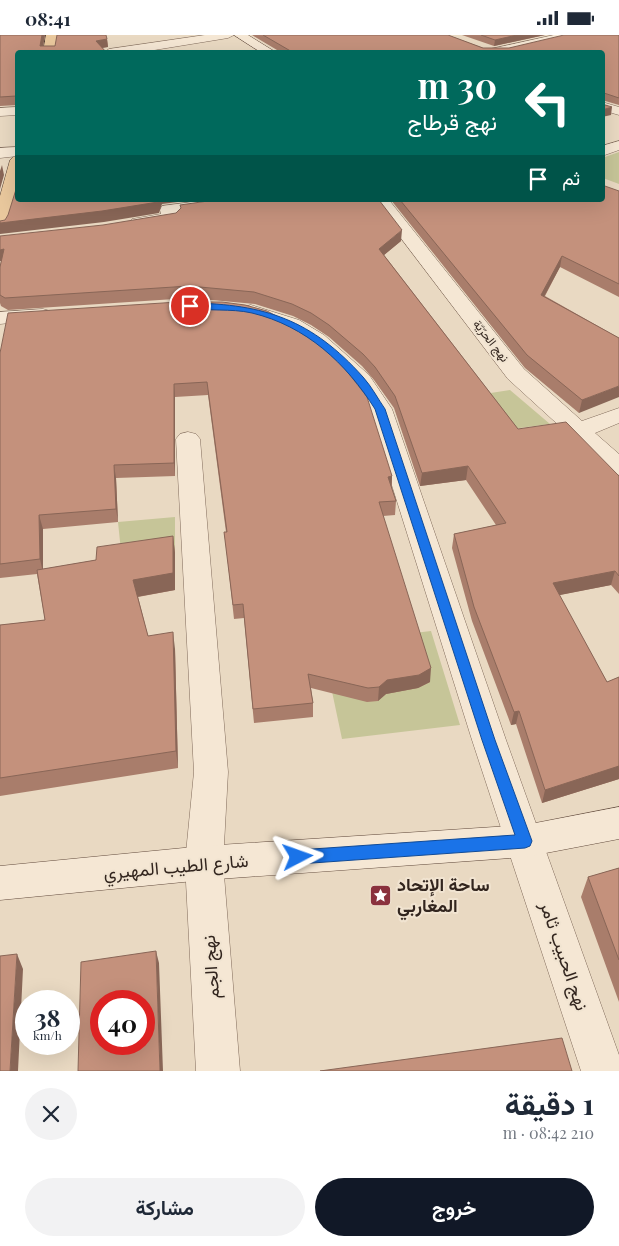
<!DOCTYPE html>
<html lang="ar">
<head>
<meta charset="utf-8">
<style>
	:root { --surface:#fff; --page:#f2f2f3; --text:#1f2937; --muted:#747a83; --accent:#111827 }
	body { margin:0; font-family:"Playfair Display",Vazirmatn,serif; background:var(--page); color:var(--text); direction:rtl; height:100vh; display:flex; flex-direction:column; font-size:19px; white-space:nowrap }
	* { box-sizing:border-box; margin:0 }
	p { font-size:16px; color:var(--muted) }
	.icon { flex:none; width:28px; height:28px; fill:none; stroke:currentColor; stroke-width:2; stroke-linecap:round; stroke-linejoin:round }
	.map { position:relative; height:1036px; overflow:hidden; direction:ltr }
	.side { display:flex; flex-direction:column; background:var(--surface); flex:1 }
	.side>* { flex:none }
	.banner { position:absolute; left:15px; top:15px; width:590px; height:152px; border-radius:5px; box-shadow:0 5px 20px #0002; direction:rtl; background:#00695c; color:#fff; overflow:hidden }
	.speed { position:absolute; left:15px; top:955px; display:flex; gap:10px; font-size:25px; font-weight:700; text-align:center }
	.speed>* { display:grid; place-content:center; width:65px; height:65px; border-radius:50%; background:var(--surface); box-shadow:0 5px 20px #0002; line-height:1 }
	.speed small { font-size:12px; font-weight:400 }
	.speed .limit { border:8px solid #d22; background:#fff; color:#111 }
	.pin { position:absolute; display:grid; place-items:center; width:42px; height:42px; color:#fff; margin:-21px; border:2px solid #fff; border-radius:50%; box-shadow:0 1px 5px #0007 }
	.me { position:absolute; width:55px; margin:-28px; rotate:86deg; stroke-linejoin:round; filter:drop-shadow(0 0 4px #0008) }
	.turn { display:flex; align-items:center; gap:18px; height:105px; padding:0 25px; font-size:22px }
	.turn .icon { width:65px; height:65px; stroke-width:2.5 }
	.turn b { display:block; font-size:35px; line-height:42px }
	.then { display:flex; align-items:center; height:48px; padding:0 25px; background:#0003; gap:10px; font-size:19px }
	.round { display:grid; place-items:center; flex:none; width:52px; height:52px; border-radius:26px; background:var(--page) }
	.headline { display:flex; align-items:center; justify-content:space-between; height:85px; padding:0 25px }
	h1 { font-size:30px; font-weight:700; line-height:38px }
	.action { display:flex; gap:10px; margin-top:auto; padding:10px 25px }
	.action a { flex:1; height:58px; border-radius:30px; background:var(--accent); color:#fff; font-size:20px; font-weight:700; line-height:58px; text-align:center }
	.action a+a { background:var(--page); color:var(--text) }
	.status { display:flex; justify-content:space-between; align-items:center; height:35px; padding:0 25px; background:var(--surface); direction:ltr }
	.status svg { height:14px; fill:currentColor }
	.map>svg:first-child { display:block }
</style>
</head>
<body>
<div class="status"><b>08:41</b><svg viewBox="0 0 49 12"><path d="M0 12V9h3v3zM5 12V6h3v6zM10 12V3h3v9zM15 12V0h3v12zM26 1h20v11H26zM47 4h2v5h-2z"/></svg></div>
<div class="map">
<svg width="619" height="1036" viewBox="0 0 619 1036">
	<rect width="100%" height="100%" fill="#e9d9c2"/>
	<!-- green -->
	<path fill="#c6c598" d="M619,117V149L603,143L602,123Z
		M510,355L550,389L474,399L465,362Z
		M175,482V518L122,526L118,487Z
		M431,596L460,690L342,704L322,609Z"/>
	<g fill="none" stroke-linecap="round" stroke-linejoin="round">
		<defs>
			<path id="street" d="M205,0H234L228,3L136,18H103L109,14Z
				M554,0H575L573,2L508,18H484L486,15Z
				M602,67L619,72V80L602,75Z
				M18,72V80L0,81V73Z
				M619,106V115L602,121V111Z
				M18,112V121L0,123V113Z
				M207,165H255L253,169L247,170L178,179L180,183L177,187C164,190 145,195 132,192L129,188L132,184L161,179L160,175L162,171Z
				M372,165H389L524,334L582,386L619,373V388L595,398L619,419V440L610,437L508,344Z
				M251,270L299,285L324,300L369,340L392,374L506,705L619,1020V1036H581L472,705L368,374C348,343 319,309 285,293C272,288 257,285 244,280L241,276L244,272Z
				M43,274L50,276L53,280L50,284L0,289V277Z
				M188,397L196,399L200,404L228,737L223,828L240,1036H196L185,828L194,737L176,404L180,399Z"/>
			<path id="secondary" d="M234,0H248L277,18H262Z
				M619,772V804L525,822L204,845L0,865V831L204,811L525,790Z"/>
			<path id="primary" d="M46,0H58L55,18H43Z
				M18,121V157L9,191L6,195L0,196V161L10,125L13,122Z"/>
		</defs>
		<!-- street casing -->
		<use href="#street" stroke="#816b5b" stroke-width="1"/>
		<!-- secondary casing -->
		<use href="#secondary" stroke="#634c3e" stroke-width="1"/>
		<!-- primary casing -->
		<use href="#primary" stroke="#4f3a2f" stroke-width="1"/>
		<!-- street -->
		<use href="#street" fill="#f5e7d4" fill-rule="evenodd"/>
		<!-- secondary -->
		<use href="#secondary" fill="#f5e7d4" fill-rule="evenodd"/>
		<!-- primary -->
		<use href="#primary" fill="#e9c89d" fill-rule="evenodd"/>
	</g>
	<!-- wall -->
	<path fill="#a97d6b" d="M0,0H45L43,11H55L107,4L108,12L18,18V70L0,71Z
		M252,0H448L483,13H509L619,0V70L602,65V18H282Z
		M462,0H545L494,11Z
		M619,156V262L560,232L545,261L619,303L579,378L525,333L391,165H602Z
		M0,201L401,206L384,220L518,394L619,441V559L611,550L559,560L607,647L619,642V744L542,768L516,689L511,690L472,586L452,513L454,499L496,490L466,445L420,451L394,373L374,345L362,331L329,302L311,290L293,281L255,269L190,263L8,275L1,271L0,268V232L1,226Z
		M178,267L392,441V453L396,466L395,480L383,481L430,647L418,653L386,659L378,666L367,667L311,653L313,668V682L254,688L244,583L234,584L226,511L224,497H226L208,360L175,362V441L116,443L118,487L43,494V534L96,525L173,501L175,518V555L138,562L148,601L175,614L178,733L0,761V590L45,585L37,539L0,543V318Z
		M619,833V967L581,862L588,842Z"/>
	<!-- shaded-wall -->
	<path fill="#896657" d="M42,0H45L42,18L40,11Z
		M517,0H545L494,11L495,5Z
		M107,4L108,12L97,14L96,6Z
		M612,72L611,80L602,82V75Z
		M2,130L4,140L0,154V136Z
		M158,165H193L162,169L159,178L104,187L0,199V188Z
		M402,195L401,206L378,225L379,214Z
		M4,214L7,226H0V215Z
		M562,221L560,232L539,271L541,260Z
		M174,349L175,362V441L174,428Z
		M619,351V362L579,378L582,365Z
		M114,430L116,443L118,487L116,474Z
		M468,431L466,445L420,451L422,438Z
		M392,441L391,455L388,442Z
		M39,480L43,494V538L40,524Z
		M173,501L175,518V555L136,562L133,545Z
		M615,536L611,550L550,562L553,548Z
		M173,597L175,614L178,733L176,716Z
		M431,633L430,647L418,653L386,659L378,666L379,652L387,645Z
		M519,676L516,689L511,690L514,677Z
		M619,731V744L542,768L545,755Z
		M156,916L159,928L163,1036H160Z
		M17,919L23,934L18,1036H10Z"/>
	<!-- building -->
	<path fill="#c4917c" stroke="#896657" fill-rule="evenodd" d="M0,0H42L40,11H55L57,0H106L107,4L96,6L107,18H18V63L16,61L0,62Z
		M263,0H448L483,13H509L564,0H619V63L604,58L602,59V18H294Z
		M481,0H517L495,5Z
		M602,69L612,72L602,75Z
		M18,148V165H158V167L102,176L0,188V186L5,185L8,180Z
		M602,150L619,156V249L562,221L541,260L619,303V351L582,365L527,320L400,165H602Z
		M215,165H379L402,195L379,214L518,394L566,387L619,441V541L615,536L553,548L607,647L619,642V731L545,755L519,676L514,677L474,572L454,499L506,488L468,431L422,438L395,361L375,332L363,319L329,290L311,278L292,269L254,257L189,251L5,263L0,260V232L4,214L0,215V201L103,190L176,178L181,173L180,170Z
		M178,267H222L245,270L267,276L306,297L339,326L367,362L392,441L388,442L396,466L379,467L431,633L419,640L387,645L379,652L368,653L308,639L313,668L253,674L243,569L233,570L224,497H227L207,347L174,349V428L114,430L116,474L39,480L40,524L0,529V318L8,278Z
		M173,501V538L133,545L148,601L173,597L176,716L0,743V590L45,585L37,535L96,525L97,512Z
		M619,833V925L588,842Z
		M156,916L160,1036H78L81,927ZM101,966H144V1009H101Z
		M17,919L10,1036H0V921Z
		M562,1003L572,1036H320Z"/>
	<!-- route -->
	<path fill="#1a73e8" stroke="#114b97" d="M190,268C265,269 312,285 363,342C372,352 378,364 385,374L495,705L532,806L530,811L525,813L298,829L293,827L291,822L293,817L298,815L515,800L482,705L375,374C346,328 306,291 252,278C230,273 208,277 187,272L186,271Z"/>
	<!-- icons -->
	<defs>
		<symbol id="sight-square" viewBox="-11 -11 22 22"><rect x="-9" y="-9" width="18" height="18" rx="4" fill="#8a313d" stroke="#f1e4d1"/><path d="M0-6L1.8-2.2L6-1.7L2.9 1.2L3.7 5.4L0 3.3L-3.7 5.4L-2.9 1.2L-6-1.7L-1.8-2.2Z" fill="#fff"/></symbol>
	</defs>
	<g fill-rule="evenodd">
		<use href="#sight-square" x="368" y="848" width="25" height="25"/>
	</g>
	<g text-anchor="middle" stroke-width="4" stroke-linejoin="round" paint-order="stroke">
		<!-- far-street labels -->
		<g font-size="12" fill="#32251e" stroke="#f1e4d1">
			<text transform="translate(491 306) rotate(52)" y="4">نهج الحرّيّة</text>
		</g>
		<!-- near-street labels -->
		<g font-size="18" fill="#32251e" stroke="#f1e4d1">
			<text transform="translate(176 832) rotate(-5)" y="6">شارع الطيب المهيري</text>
			<text transform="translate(564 921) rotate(71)" y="6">نهج الحبيب ثامر</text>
			<text transform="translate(211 932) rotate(-94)" y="6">نهج الجم</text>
		</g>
		<!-- near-poi labels -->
		<g font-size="18" font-weight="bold" fill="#32251e" stroke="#f1e4d1" text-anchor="start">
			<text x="397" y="856">ساحة الإتحاد<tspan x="397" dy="21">المغاربي</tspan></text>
		</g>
	</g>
</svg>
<div class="speed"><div>38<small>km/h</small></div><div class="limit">40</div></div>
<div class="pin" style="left:190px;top:271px;background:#d93025"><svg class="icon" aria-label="arrive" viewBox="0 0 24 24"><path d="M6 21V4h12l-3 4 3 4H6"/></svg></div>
<svg class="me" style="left:298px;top:822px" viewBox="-20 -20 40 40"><path d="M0-17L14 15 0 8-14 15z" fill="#1a73e8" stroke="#fff" stroke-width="4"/></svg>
<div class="banner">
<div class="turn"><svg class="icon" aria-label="left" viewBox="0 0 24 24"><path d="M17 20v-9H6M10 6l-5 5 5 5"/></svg><div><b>30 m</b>نهج قرطاج</div></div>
<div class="then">ثم<svg class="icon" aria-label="arrive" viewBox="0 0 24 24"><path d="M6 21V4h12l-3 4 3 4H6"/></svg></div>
</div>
</div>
<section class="side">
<div class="headline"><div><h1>1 دقيقة</h1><p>210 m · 08:42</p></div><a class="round"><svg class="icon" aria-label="close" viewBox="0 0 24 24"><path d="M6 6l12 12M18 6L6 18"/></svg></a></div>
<div class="action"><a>خروج</a><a>مشاركة</a></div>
</section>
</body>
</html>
